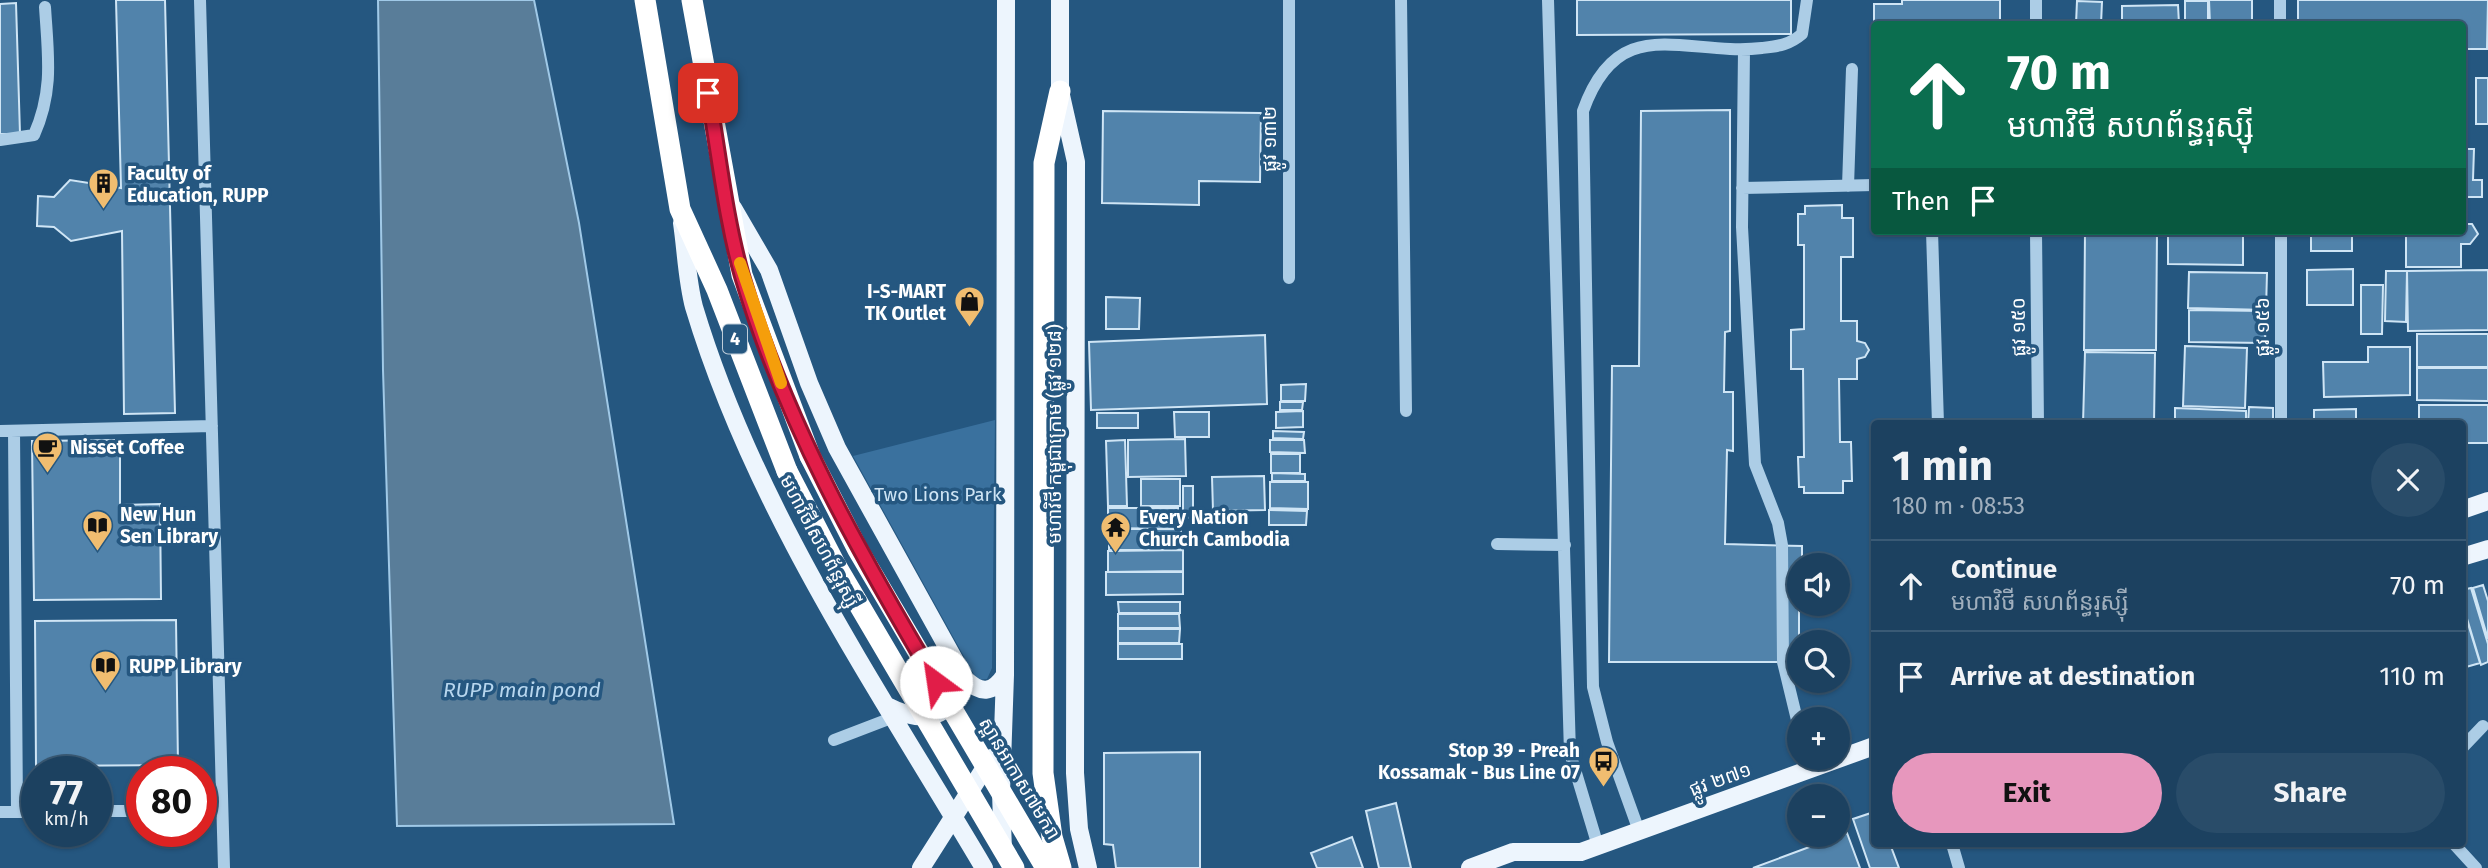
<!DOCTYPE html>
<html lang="en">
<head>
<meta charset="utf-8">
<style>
	:root { --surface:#1c4160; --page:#294c69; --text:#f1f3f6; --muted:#a0afbd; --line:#3a5a75; --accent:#e797bd }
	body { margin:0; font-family:"Fira Sans","Noto Sans Khmer",sans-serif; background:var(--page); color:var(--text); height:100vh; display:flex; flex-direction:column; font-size:26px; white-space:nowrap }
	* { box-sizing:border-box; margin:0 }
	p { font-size:23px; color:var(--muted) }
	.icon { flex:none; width:38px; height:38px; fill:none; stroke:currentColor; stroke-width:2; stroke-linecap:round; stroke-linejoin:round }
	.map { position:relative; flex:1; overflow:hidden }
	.sheet { position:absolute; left:1871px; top:420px; width:595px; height:427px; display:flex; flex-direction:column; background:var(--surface); border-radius:7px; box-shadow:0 2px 5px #0004,0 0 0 2px var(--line) }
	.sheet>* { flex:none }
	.guide { position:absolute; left:1871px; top:21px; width:595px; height:214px; border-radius:7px; box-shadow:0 2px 5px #0004,0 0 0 2px var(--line); background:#0b6e4f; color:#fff; overflow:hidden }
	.controls { position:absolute; left:1787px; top:553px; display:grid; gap:14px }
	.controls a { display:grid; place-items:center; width:63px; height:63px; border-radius:50%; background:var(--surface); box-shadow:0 2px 5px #0004,0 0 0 2px var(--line); font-size:35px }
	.speed { position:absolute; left:21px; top:756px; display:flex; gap:14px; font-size:35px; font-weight:700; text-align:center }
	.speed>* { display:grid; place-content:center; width:91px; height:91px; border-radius:50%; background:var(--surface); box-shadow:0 2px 5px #0004,0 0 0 2px var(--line); line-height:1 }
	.speed small { font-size:18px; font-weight:400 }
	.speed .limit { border:10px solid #d22; background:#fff; color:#111 }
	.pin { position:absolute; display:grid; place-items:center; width:60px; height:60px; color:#fff; margin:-30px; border-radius:14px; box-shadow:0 4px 10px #0006 }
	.me { position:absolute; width:77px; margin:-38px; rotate:329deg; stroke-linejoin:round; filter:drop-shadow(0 0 5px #0008) }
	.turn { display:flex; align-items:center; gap:24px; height:147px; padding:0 21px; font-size:32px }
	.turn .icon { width:91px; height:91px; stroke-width:2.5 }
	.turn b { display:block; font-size:49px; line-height:60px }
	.then { display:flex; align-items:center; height:66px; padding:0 21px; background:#0003; gap:14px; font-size:26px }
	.round { display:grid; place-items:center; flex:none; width:74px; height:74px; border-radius:37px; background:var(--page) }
	.summary { display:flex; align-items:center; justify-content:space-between; height:119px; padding:0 21px }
	h1 { font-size:42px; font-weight:700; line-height:52px }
	.button { display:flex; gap:14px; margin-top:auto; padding:14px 21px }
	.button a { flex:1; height:80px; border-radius:42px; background:var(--accent); color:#111; font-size:28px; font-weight:700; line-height:80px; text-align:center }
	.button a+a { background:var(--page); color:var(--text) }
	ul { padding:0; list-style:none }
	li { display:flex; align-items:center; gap:21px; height:91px; padding:0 21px; border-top:2px solid var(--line) }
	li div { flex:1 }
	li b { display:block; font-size:26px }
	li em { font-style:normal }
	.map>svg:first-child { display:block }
</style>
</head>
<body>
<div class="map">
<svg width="2488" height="868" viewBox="0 0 2488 868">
	<rect width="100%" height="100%" fill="#255780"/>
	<!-- green -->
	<path fill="#3a719e" d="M995,420L992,668L987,679L977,680L853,456Z"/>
	<!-- water -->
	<path fill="#597d99" stroke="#a0c9e7" stroke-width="2" d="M378,0H534L579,223L674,824L397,826L383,370Z"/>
	<!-- building -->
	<path fill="#5183ab" stroke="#cfe5f5" stroke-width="2" d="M116,0H165L175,413L124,414L122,231L71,241L54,227L37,226L38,196L54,197L70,180L121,188Z
		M1577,0H1791V34L1577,35Z
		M1902,0H2000V24H1874V4H1902Z
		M2209,0H2252V24H2210Z
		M2298,0H2488L2487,49H2462V24H2298Z
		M2077,1L2102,2L2101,24H2076Z
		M2185,1H2208V24H2185Z
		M16,3L20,134H0V4Z
		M2178,5L2179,24H2122V6Z
		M2476,78H2488V124H2476Z
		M1730,110V331L1725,332L1724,392H1733V451L1727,450L1725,544L1802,546V565H1799V662H1609L1612,366H1639L1641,111Z
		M1103,111L1261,113L1260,182L1199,181V205L1102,203Z
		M2462,149H2474L2473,180H2482V197H2462Z
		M1842,205V218H1853V257H1841V321H1857V341L1865,343L1869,350L1865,357L1857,359V379H1839L1840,442H1851L1852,481H1843V493H1804V487H1799L1798,457H1804L1803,369H1791V330L1804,329V245H1798V214H1805V206Z
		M2462,224H2472L2478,234L2470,244H2461V267H2406V231H2462Z
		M2085,231H2157L2156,350H2084Z
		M2168,231H2243V265L2168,264Z
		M2311,231H2352V251H2311Z
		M2353,269V305H2307V270Z
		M2488,270V330L2408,331L2407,271Z
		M2386,271H2407L2406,322L2385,321Z
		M2189,272L2267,273L2266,310L2188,308Z
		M2361,285H2383L2382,334H2361Z
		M1106,297L1140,298L1139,329H1106Z
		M2189,310L2266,311L2265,343L2189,342Z
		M2417,334H2488V367H2417Z
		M1265,335L1267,404L1091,410L1089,342Z
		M2185,346L2247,348L2245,408L2183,406Z
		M2368,347H2410V395L2324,397L2323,362H2368Z
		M2085,352L2155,353L2154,424H2083Z
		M2417,368H2488V401L2417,400Z
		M1306,384L1305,401H1281V385Z
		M1280,402H1303L1302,410H1280Z
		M2419,405H2488V443H2462V424H2419Z
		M2249,407L2273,408V424H2248Z
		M2175,408L2246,411V424H2175Z
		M2356,409V424H2314V410Z
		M1303,411V427L1276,428V412Z
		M1174,412H1209V437H1175Z
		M1097,413H1138V428H1097Z
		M1273,431L1304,432L1303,439L1273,438Z
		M1185,439L1186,476L1128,477V440Z
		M120,440V505L160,504L161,599L34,600L32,441Z
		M1125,440L1127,506H1108L1106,441Z
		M1270,440H1304L1305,453L1270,452Z
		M1271,454H1300V473H1271Z
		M1272,473L1305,474V481H1272Z
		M1264,476L1265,510L1213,511L1212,477Z
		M1141,479H1180V506H1141Z
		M1270,482H1308V509L1270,508Z
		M1183,486H1193V518L1183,517Z
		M1108,508H1178V529L1108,528Z
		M1269,510L1307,511L1306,525H1269Z
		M1109,529H1181V550H1109Z
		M1183,550V571L1108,572V551Z
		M1106,572H1183V594L1106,595Z
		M2483,585L2488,601V639L2473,588Z
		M2471,588L2488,644V662L2481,665L2462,602V590Z
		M1118,602H1180V613H1119Z
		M2462,604L2480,663L2466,667L2462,653Z
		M1118,614H1179L1180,628H1118Z
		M176,620L178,765L36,766L35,621Z
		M1118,629H1180L1179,643H1118Z
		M1118,644H1182V659H1118Z
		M1200,752V868H1116L1113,845L1104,844V753Z
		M1396,803L1411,868H1379L1366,811Z
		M1874,812V844H1890L1899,868H1870L1853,819Z
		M1847,833L1860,868H1753Z
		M1352,837L1363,868H1317L1311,853Z"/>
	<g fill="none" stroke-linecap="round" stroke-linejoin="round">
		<!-- minor -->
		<path stroke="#accde6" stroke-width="12" d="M200,0L224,868
			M1289,0V278
			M1401,0L1406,411
			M1548,0L1570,753L1598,846
			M2036,0V24
			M2280,0V24
			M1744,50L1742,227L1755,464L1778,523L1782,545L1783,662L1799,728
			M0,140L34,135C54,90 48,55 45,7
			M1848,186L1852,69
			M1742,188L1874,185
			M1932,231L1938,424
			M2036,231L2038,424
			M2281,231V424
			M0,431L212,426
			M14,431L17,812
			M1497,544L1565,545
			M834,740L894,717
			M2462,748L2483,726
			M201,810H222
			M96,811H142
			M0,812H37
			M1639,831L1607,742L1593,687L1583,111C1619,9 1685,57 1762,48C1779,46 1789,45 1802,34L1807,0
			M1952,844L1959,868
			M2454,844L2476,868"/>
		<!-- major -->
		<path stroke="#edf5fd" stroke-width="18" d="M1060,0V91L1076,162L1075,773L1079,829L1088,868
			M733,208L769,270L809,383L837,448L965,679C981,694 992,694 1005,675
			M682,223C686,250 687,281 694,307C755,510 877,687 984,868
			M2462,510L2488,501
			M2462,557L2488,549
			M887,706C924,725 950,720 965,679
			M1003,851L1001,792L1005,675L1006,0
			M921,868L991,758
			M1470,868L1513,852H1581L1874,746"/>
		<!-- highway -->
		<path stroke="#fff" stroke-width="21" d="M645,0L680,209L717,290L787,471
			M692,0L742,275L810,456
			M1060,91L1044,163L1043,773L1052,837L1061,868"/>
		<!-- highway-bridge -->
		<path stroke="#fff" stroke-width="21" d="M810,456L858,550L1046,868
			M787,471L835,564L1014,868"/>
	</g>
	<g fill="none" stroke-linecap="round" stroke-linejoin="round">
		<defs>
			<path id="route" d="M708,93C719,153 725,217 742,276C785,422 859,552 936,682"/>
		</defs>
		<!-- route casing -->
		<use href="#route" stroke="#92132f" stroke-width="18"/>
		<!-- route -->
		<use href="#route" stroke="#e11d48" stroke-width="12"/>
		<!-- slow -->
		<path stroke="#f59e0b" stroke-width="12" d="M740,263L781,383"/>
	</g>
	<!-- icons -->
	<defs>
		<symbol id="building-pin" viewBox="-11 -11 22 30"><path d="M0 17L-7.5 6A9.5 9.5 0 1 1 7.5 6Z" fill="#f0bd70" stroke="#255780"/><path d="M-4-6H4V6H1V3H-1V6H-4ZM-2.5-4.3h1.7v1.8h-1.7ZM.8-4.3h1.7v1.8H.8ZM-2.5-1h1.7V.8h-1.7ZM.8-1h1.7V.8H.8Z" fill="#111"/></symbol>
		<symbol id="shop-pin" viewBox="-11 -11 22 30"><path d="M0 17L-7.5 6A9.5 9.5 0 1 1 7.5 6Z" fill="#f0bd70" stroke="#255780"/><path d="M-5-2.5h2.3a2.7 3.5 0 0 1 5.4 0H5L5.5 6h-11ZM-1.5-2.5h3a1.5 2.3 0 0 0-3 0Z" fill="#111"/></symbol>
		<symbol id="cafe-pin" viewBox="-11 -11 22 30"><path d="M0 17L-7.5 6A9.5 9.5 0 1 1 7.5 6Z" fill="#f0bd70" stroke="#255780"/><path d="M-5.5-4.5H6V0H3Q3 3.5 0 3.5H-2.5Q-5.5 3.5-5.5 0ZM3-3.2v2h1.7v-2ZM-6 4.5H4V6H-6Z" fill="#111"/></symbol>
		<symbol id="library-pin" viewBox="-11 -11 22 30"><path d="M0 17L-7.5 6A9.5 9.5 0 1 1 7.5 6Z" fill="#f0bd70" stroke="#255780"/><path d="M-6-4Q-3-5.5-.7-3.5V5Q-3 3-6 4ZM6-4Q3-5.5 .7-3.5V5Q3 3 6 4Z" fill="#111"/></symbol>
		<symbol id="temple-pin" viewBox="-11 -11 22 30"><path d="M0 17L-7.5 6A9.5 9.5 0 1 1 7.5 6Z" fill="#f0bd70" stroke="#255780"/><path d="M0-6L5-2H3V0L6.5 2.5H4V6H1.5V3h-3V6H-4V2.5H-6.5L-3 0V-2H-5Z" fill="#111"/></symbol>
		<symbol id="bus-pin" viewBox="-11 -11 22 30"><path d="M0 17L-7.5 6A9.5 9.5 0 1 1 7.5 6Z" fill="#f0bd70" stroke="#255780"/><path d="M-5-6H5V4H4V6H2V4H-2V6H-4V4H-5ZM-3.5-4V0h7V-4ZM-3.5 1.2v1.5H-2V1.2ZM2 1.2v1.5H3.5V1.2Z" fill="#111"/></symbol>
	</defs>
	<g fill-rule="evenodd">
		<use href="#building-pin" x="86" y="166" width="35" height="47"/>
		<use href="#shop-pin" x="952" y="284" width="35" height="47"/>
		<use href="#cafe-pin" x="30" y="430" width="35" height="47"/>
		<use href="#library-pin" x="80" y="508" width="35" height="47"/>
		<use href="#temple-pin" x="1098" y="510" width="35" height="47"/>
		<use href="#library-pin" x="88" y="648" width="35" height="47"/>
		<use href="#bus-pin" x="1586" y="744" width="35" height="47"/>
	</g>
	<g text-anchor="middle" stroke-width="7" stroke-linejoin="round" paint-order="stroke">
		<!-- shield labels -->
		<rect fill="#255780" stroke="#becdd9" stroke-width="2" x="723" y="324.5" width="24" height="29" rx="5"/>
		<g font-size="18" font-weight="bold" fill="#fff">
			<text x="735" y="345">4</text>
		</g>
		<!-- street labels -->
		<g font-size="19" fill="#fff" stroke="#255780">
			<text transform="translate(1269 139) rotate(-90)" y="7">ផ្លូវ ១៣២</text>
			<text transform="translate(2018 327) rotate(-91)" y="7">ផ្លូវ ១៥០</text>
			<text transform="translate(2262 327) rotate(-90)" y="7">ផ្លូវ ១៥៦</text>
			<text transform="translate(1054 434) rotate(-90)" y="7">មហាវិថី កម្ពុជាក្រោម (ផ្លូវ ១២៨)</text>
			<text transform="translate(820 541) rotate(62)" y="7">មហាវិថី សហព័ន្ធរុស្ស៊ី</text>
			<text transform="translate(1020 778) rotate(59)" y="7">ស្ពានអាកាស៧មករា</text>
			<text transform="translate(1720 779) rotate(-20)" y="7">ផ្លូវ ២៧១</text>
		</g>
		<!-- poi labels -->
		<g font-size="19" font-weight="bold" fill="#fff" stroke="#255780" text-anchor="start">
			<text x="127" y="180">Faculty of<tspan x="127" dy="22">Education, RUPP</tspan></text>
			<text x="946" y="298" text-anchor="end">I-S-MART<tspan x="946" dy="22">TK Outlet</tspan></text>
			<text x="70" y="454">Nisset Coffee</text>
			<text x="120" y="521">New Hun<tspan x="120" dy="22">Sen Library</tspan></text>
			<text x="1139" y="524">Every Nation<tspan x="1139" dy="22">Church Cambodia</tspan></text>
			<text x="129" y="673">RUPP Library</text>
			<text x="1580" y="757" text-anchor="end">Stop 39 - Preah<tspan x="1580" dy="22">Kossamak - Bus Line 07</tspan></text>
		</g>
		<!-- park labels -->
		<g font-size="19" fill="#cfe5f5" stroke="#255780">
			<text x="938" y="501">Two Lions Park</text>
		</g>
		<!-- water labels -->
		<g font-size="21" font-style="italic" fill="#b7d6ee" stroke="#255780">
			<text x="522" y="697">RUPP main pond</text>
		</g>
	</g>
</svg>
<div class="controls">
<a><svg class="icon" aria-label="sound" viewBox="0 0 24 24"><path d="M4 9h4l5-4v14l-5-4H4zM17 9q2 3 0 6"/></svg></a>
<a><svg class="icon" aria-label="search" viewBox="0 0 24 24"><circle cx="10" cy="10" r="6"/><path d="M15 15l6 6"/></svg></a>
<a>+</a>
<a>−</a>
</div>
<div class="speed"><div>77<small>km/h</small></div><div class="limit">80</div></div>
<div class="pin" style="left:708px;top:93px;background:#d93025"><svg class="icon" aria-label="arrive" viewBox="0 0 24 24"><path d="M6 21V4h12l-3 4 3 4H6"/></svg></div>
<svg class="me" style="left:936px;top:682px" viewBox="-20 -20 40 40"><circle r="19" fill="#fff"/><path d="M0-13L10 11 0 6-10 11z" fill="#e11d48"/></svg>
<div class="guide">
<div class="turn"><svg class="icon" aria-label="ahead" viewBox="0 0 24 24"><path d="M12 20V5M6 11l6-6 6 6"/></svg><div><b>70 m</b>មហាវិថី សហព័ន្ធរុស្ស៊ី</div></div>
<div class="then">Then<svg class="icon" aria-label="arrive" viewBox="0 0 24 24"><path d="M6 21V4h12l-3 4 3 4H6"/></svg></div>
</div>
<section class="sheet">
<div class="summary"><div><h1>1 min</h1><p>180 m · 08:53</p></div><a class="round"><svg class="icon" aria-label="close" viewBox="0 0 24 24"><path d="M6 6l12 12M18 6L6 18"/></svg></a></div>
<ul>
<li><svg class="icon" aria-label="ahead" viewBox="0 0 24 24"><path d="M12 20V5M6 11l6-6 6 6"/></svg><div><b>Continue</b><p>មហាវិថី សហព័ន្ធរុស្ស៊ី</p></div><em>70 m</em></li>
<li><svg class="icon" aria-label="arrive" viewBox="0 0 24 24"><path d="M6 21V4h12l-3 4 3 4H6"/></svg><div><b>Arrive at destination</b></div><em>110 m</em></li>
</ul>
<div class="button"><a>Exit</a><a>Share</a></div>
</section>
</div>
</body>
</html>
